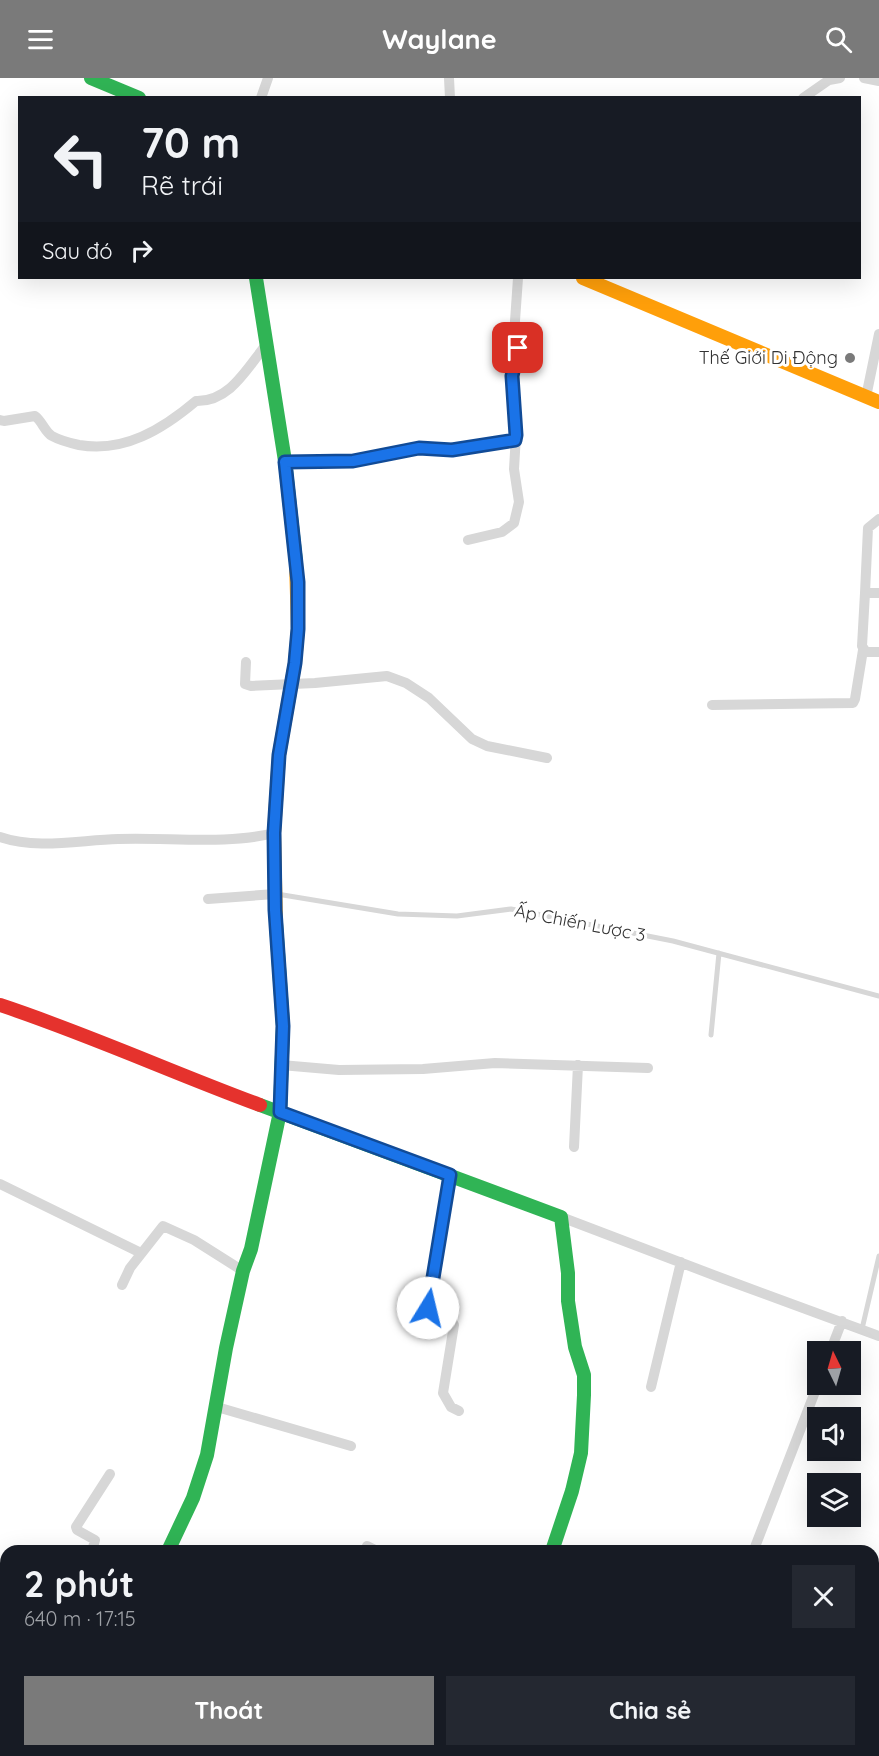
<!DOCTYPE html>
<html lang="vi">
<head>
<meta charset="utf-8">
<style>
	:root { --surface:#171b24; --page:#242831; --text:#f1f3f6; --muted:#9ea1a6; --accent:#7a7a7a }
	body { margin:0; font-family:Quicksand,sans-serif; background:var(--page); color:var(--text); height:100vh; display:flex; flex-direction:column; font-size:22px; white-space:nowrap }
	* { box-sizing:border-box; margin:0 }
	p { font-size:20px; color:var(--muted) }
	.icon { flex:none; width:33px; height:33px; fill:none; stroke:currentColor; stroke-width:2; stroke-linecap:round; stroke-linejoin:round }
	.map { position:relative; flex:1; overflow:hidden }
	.side { position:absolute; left:0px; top:1467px; width:879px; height:212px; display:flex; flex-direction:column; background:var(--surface); border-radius:18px 18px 0 0; box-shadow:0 6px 24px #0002 }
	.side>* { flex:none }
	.guide { position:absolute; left:18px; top:18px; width:843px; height:183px; border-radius:0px; box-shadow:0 6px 24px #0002; background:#171b24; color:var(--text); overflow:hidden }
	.needle { width:39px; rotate:355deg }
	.buttons { position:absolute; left:807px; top:1263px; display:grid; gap:12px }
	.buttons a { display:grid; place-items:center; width:54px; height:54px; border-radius:0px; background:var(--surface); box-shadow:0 6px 24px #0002; font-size:30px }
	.pin { position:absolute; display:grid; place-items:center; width:51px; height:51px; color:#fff; margin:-26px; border-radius:12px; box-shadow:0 3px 9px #0006 }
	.me { position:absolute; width:66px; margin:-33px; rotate:9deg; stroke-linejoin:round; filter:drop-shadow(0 0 4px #0008) }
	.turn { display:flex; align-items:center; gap:21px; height:126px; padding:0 24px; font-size:27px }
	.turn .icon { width:78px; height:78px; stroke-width:2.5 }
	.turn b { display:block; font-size:42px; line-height:51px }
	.then { display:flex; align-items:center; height:57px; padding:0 24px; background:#0003; gap:12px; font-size:22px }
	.round { display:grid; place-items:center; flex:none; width:63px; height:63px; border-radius:0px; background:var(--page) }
	.overview { display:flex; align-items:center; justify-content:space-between; height:102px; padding:0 24px }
	h1 { font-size:36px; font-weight:700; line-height:45px }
	.cta { display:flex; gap:12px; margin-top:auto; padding:12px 24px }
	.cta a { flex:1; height:69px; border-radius:0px; background:var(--accent); color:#fff; font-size:24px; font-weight:700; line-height:69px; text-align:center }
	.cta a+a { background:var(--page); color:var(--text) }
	header { display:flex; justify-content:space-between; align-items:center; height:78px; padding:0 24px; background:var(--accent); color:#fff; font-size:27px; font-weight:700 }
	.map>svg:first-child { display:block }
</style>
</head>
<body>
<header><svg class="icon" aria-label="menu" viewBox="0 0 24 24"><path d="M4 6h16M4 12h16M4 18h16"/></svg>Waylane<svg class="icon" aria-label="search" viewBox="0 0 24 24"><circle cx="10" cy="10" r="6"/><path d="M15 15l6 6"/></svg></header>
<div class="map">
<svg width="879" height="1678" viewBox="0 0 879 1678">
	<rect width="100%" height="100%" fill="#fff"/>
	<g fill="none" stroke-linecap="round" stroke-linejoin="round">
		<!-- lane -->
		<path stroke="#d7d7d7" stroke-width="5" d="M277,816L398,836L457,838L511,831L673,863L879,918
			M711,957L719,875
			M862,1251L879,1178
			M200,1678L203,1672"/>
		<!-- street -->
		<path stroke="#d7d7d7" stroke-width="10" d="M449,0L450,20
			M864,0L879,3
			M261,20L268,0
			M803,20L829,2L840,0
			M866,319L879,256
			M0,342L4,343L35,338C42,343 45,354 52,358C61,363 70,365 79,367C124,375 163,351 196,323C230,324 247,290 266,267
			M285,383H353L419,370L452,372L515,362
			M879,441L868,450L865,515H879
			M468,462L502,454L514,445L519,424L514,391L516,357L512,298L518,270L515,243L518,200
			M865,515L862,568L866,574H879
			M246,584L245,606L251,608L315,605L387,598L406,605L429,620L472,661L487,668L547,680
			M712,627L853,625L855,621L863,572
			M0,759C37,772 80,762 118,761C167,759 228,767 274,755
			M208,821L275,816
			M281,987L339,992L423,991L495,985L648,990
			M574,1069L578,987
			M450,1097L428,1230L429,1233L449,1239L454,1247L443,1315L451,1329L459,1333
			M0,1106L141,1175
			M561,1139L724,1201L879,1258
			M122,1207L130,1190L163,1148L194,1162L243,1193
			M830,1274L842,1243
			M651,1309L681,1184
			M217,1329L351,1368
			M367,1468L377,1473
			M755,1469L818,1306
			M92,1473L95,1462L77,1452L76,1449L110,1396
			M0,1564L6,1567
			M873,1565L879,1552
			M873,1571L879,1576
			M49,1672L59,1678
			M481,1678L483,1672
			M757,1678L762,1672"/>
		<!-- fast -->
		<path stroke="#30b455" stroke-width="14" d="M91,0L139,20
			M256,200L285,383L296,484
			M260,1027L561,1139L568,1195V1223L575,1269L584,1297V1317L581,1375L572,1413L552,1473
			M168,1473L193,1420L207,1377L226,1270L243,1193L251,1171L280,1034L283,948L276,845"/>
		<!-- slow -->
		<path stroke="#ff9f0a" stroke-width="14" d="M583,200L879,324
			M276,845L274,755L279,677L295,585L298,551L296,484"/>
		<!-- jam -->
		<path stroke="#e5322d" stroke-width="14" d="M0,927C88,956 173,995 260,1027"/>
	</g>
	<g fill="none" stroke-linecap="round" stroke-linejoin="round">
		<defs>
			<path id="route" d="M428,1230L450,1097L280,1034L283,948L275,832L274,755L279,677L295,585L298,551V504L285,384L353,383L419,370L452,372L515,362L516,357L512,298L518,270"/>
		</defs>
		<!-- route casing -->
		<use href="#route" stroke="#114b97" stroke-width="15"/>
		<!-- route -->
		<use href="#route" stroke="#1a73e8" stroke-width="10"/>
	</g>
	<!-- markers -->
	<circle fill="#7a7a7a" stroke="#fff" stroke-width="2" cx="850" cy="280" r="6"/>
	<g text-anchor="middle" stroke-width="6" stroke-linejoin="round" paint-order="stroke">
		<!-- poi labels -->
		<g font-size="18" fill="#333" stroke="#fff" text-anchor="end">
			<text x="838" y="286">Thế Giới Di Động</text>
		</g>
		<!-- street labels -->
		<g font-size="18" fill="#333" stroke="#fff">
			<text transform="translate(580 845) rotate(11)" y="6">Ấp Chiến Lược 3</text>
		</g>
	</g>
</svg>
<div class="buttons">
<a><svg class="needle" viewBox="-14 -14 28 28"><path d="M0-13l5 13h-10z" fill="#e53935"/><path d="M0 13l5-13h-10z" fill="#9ea1a6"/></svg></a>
<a><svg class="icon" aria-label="sound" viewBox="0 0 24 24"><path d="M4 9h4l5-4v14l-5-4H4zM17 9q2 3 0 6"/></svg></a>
<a><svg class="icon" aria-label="layers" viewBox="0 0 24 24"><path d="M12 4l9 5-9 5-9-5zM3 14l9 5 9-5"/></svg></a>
</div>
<div class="pin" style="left:518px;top:270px;background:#d93025"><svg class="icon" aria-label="arrive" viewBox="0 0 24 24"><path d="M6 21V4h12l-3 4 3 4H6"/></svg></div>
<svg class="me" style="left:428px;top:1230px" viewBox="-20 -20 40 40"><circle r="19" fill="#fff"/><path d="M0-13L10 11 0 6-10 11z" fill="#1a73e8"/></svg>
<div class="guide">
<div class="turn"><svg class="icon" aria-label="left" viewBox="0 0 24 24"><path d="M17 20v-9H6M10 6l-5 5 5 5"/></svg><div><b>70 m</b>Rẽ trái</div></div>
<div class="then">Sau đó<svg class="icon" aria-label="right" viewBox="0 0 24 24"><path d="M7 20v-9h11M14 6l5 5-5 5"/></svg></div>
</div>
<section class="side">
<div class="overview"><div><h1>2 phút</h1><p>640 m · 17:15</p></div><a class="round"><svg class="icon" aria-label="close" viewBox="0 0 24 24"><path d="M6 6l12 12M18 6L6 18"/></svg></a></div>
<div class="cta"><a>Thoát</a><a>Chia sẻ</a></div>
</section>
</div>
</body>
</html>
